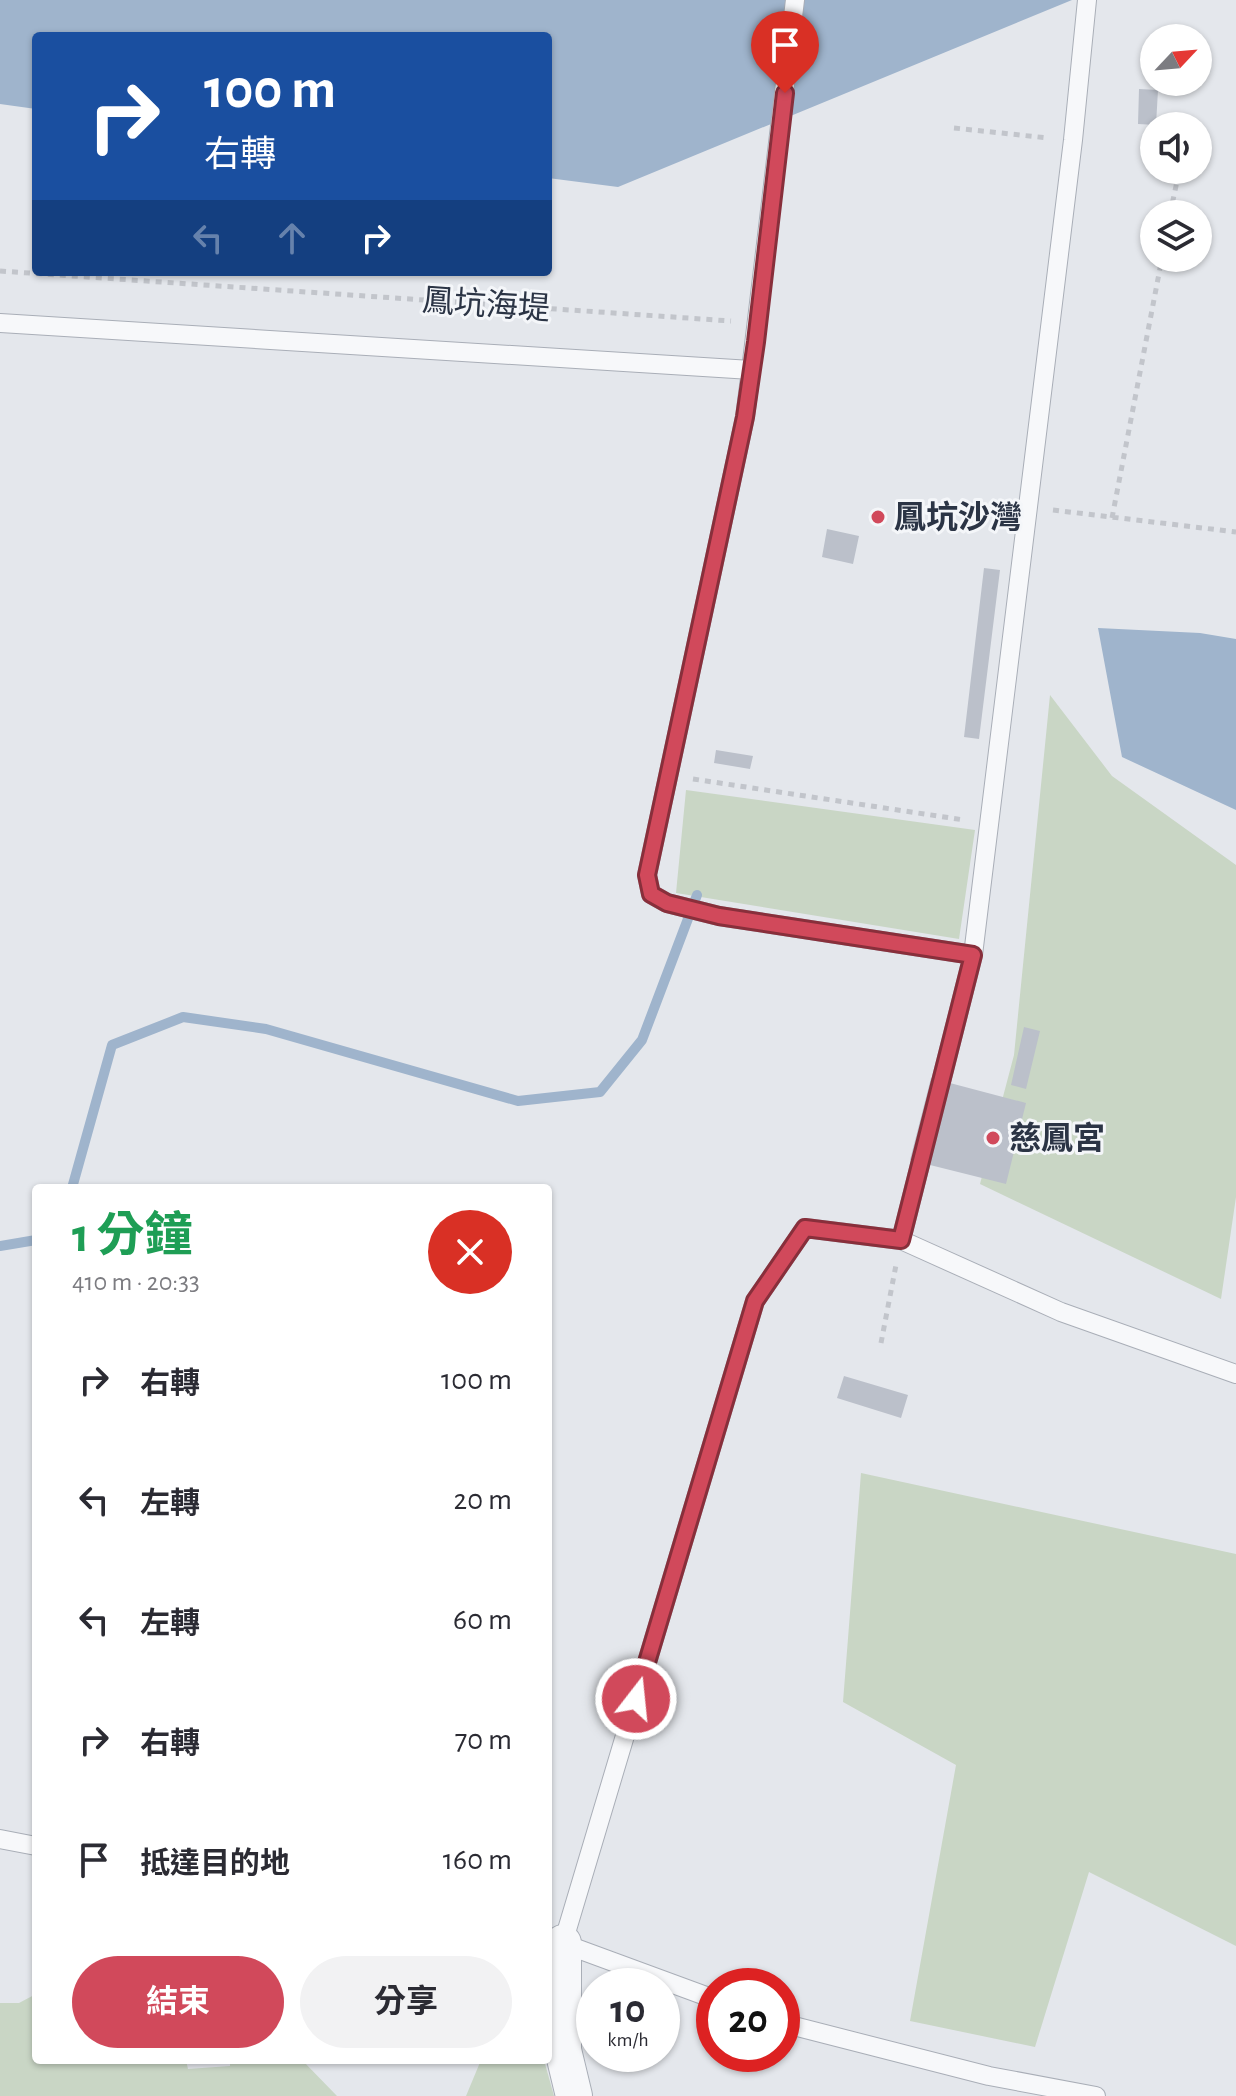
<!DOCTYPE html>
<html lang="zh-TW">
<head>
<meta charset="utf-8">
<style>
	:root { --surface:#fff; --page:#f2f2f3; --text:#2b2b33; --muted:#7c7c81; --accent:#d1495b }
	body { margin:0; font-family:"Alegreya Sans","Noto Sans TC",sans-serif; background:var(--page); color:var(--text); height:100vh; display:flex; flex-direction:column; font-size:30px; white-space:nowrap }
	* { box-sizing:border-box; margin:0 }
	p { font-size:26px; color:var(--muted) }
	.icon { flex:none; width:44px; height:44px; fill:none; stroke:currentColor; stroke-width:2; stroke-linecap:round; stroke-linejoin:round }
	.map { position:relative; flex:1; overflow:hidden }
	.drawer { position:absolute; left:32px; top:1184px; width:520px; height:880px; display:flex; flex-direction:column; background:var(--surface); border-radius:8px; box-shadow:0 2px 6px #0004 }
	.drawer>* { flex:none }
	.guide { position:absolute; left:32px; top:32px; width:520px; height:244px; border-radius:8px; box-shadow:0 2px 6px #0004; background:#1a4fa0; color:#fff; overflow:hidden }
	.needle { width:52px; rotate:64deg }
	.buttons { position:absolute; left:1140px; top:24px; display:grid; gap:16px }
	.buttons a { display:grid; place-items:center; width:72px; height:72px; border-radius:50%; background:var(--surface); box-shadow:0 2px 6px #0004; font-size:40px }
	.speed { position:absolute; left:576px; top:1968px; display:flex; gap:16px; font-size:40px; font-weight:700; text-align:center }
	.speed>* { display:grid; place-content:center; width:104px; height:104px; border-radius:50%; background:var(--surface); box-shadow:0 2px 6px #0004; line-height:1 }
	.speed small { font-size:20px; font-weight:400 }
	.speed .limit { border:12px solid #d22; background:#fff; color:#111 }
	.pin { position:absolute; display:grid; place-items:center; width:68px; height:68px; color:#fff; margin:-82px -34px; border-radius:50% 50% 50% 0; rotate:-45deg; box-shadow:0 0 8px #0007 }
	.pin .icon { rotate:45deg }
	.me { position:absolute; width:88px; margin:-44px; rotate:16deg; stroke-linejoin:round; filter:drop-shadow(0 0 6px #0008) }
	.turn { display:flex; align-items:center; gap:28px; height:168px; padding:0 40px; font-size:36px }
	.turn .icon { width:104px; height:104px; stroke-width:2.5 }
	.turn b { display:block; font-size:56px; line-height:68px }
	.lanes { display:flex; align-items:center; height:76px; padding:0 40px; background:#0003; justify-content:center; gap:40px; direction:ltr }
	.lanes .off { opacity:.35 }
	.round { display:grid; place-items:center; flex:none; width:84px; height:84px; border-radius:42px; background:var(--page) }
	.overview { display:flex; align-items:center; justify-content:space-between; height:136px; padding:0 40px }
	h1 { font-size:48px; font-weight:700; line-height:60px; color:#1e9e55 }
	.action { display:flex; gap:16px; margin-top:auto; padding:16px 40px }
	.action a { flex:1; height:92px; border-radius:48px; background:var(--accent); color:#fff; font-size:32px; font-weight:700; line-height:92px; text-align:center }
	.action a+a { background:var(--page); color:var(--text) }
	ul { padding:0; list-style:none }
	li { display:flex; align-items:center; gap:24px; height:120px; padding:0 40px }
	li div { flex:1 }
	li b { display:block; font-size:30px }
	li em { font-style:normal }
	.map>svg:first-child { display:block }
</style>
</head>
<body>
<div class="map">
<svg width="1236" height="2096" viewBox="0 0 1236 2096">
	<rect width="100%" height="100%" fill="#e4e7ec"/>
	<!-- green -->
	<path fill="#c9d6c5" d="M1050,695L1112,776L1236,865V1197L1221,1299L980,1184L1014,1055Z
		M686,790L975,830L959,939L676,893Z
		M861,1473L1236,1554V1946L1089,1872L1035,2047L910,2021L956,1765L843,1702Z
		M36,1994V2060H186L188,2069L230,2066V2060H302L337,2096H0V2003H19Z
		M481,2060H544L554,2096H466Z"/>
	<!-- water -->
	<path fill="#9fb4cc" d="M0,0H1072L618,187L548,178V36H36V109L0,104Z
		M1098,628L1200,633L1236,639V810L1122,757Z"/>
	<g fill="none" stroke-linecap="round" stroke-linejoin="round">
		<!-- stream -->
		<path stroke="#9fb4cc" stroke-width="10" d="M72,1188L112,1045L183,1017L266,1029L518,1101L600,1092L642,1040L697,895
			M0,1246L36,1240"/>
	</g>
	<!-- building -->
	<path fill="#bbc0ca" d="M1139,89L1158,90L1156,125L1138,124Z
		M827,529L859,536L853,564L822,557Z
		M984,568L1000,570L979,739L964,737Z
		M716,750L753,756L750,769L714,763Z
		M1024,1027L1040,1031L1026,1089L1011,1085Z
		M931,1078L1026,1103L1006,1184L910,1160Z
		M844,1376L908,1395L901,1418L837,1398Z"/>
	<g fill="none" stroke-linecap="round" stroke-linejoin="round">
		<defs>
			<path id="lane" d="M0,323L751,370L745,417L647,875L651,894L667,903L719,916L973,955L901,1240
				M751,370L795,0
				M973,955L1073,140L1087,0
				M0,1839L36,1846
				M559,1942L714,1999
				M563,1943L755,1301L805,1228L901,1240L1061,1312L1236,1374
				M782,2023L989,2076L1096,2096"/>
			<path id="street" d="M563,1943V2050L574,2096"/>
		</defs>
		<!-- lane casing -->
		<use href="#lane" stroke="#a9aeb7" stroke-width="20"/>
		<!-- street casing -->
		<use href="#street" stroke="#a9aeb7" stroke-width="38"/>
		<!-- path -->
		<path stroke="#c2c5cb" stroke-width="5" stroke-dasharray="6 6" stroke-linecap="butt" d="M954,128L1048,138
			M1170,214L1179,172
			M0,271L731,321
			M1053,510L1236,532
			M1112,518L1162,258
			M693,779L964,820
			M881,1343L896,1265"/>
		<!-- lane -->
		<use href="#lane" stroke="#f7f8fa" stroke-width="18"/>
		<!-- street -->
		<use href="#street" stroke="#f7f8fa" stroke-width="36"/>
	</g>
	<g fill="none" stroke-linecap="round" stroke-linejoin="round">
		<defs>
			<path id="route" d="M636,1699L755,1301L805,1228L901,1240L973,955L719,916L667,903L651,894L647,875L745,417L756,342L785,93"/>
		</defs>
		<!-- route casing -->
		<use href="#route" stroke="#882f3b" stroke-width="20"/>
		<!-- route -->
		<use href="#route" stroke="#d1495b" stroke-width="14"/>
	</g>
	<!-- markers -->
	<g fill="#d1495b" stroke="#f4f6f9" stroke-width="3">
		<circle cx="878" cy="517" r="8"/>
		<circle cx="993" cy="1138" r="8"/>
	</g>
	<g text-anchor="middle" stroke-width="6" stroke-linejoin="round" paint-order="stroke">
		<!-- street labels -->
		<g font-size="32" fill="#2b3445" stroke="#f4f6f9">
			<text transform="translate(486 304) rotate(4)" y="11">鳳坑海堤</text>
		</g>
		<!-- poi labels -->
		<g font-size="32" font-weight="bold" fill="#2b3445" stroke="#f4f6f9" text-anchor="start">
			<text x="894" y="528">鳳坑沙灣</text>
			<text x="1009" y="1149">慈鳳宮</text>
		</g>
	</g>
</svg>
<div class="buttons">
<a><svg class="needle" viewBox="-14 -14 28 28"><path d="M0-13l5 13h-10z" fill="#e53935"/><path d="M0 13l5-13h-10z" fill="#7c7c81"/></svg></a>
<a><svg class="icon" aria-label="sound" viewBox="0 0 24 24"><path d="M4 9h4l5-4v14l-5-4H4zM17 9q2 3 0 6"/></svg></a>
<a><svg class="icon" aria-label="layers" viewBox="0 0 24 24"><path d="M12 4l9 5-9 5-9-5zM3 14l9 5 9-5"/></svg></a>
</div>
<div class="speed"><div>10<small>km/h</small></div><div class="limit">20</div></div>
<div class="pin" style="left:785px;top:93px;background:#d93025"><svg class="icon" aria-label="arrive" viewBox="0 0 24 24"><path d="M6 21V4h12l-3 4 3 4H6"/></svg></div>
<svg class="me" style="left:636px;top:1699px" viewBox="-20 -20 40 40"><circle r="17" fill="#d1495b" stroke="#fff" stroke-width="3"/><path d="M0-11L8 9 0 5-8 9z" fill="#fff"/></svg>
<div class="guide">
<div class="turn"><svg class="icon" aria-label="right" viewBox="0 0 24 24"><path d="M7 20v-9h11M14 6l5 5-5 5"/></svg><div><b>100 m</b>右轉</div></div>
<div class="lanes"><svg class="icon off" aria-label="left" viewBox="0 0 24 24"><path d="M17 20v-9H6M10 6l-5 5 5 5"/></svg><svg class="icon off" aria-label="ahead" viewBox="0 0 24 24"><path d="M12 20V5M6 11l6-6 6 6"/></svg><svg class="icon" aria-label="right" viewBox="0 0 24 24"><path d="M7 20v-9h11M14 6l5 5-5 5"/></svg></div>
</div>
<section class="drawer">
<div class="overview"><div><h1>1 分鐘</h1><p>410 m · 20:33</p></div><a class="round" style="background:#d93025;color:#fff"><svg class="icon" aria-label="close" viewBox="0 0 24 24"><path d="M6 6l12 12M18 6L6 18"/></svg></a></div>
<ul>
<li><svg class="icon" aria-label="right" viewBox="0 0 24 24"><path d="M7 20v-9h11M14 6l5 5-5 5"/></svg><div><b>右轉</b></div><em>100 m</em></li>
<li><svg class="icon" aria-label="left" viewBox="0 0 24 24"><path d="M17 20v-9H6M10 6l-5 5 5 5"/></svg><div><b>左轉</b></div><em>20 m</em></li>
<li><svg class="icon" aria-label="left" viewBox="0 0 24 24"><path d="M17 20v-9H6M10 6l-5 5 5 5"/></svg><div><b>左轉</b></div><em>60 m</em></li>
<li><svg class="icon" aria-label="right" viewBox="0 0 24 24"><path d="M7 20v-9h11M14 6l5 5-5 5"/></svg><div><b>右轉</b></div><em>70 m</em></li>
<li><svg class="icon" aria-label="arrive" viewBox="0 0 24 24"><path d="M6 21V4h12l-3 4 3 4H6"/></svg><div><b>抵達目的地</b></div><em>160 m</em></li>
</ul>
<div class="action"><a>結束</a><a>分享</a></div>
</section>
</div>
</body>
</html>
